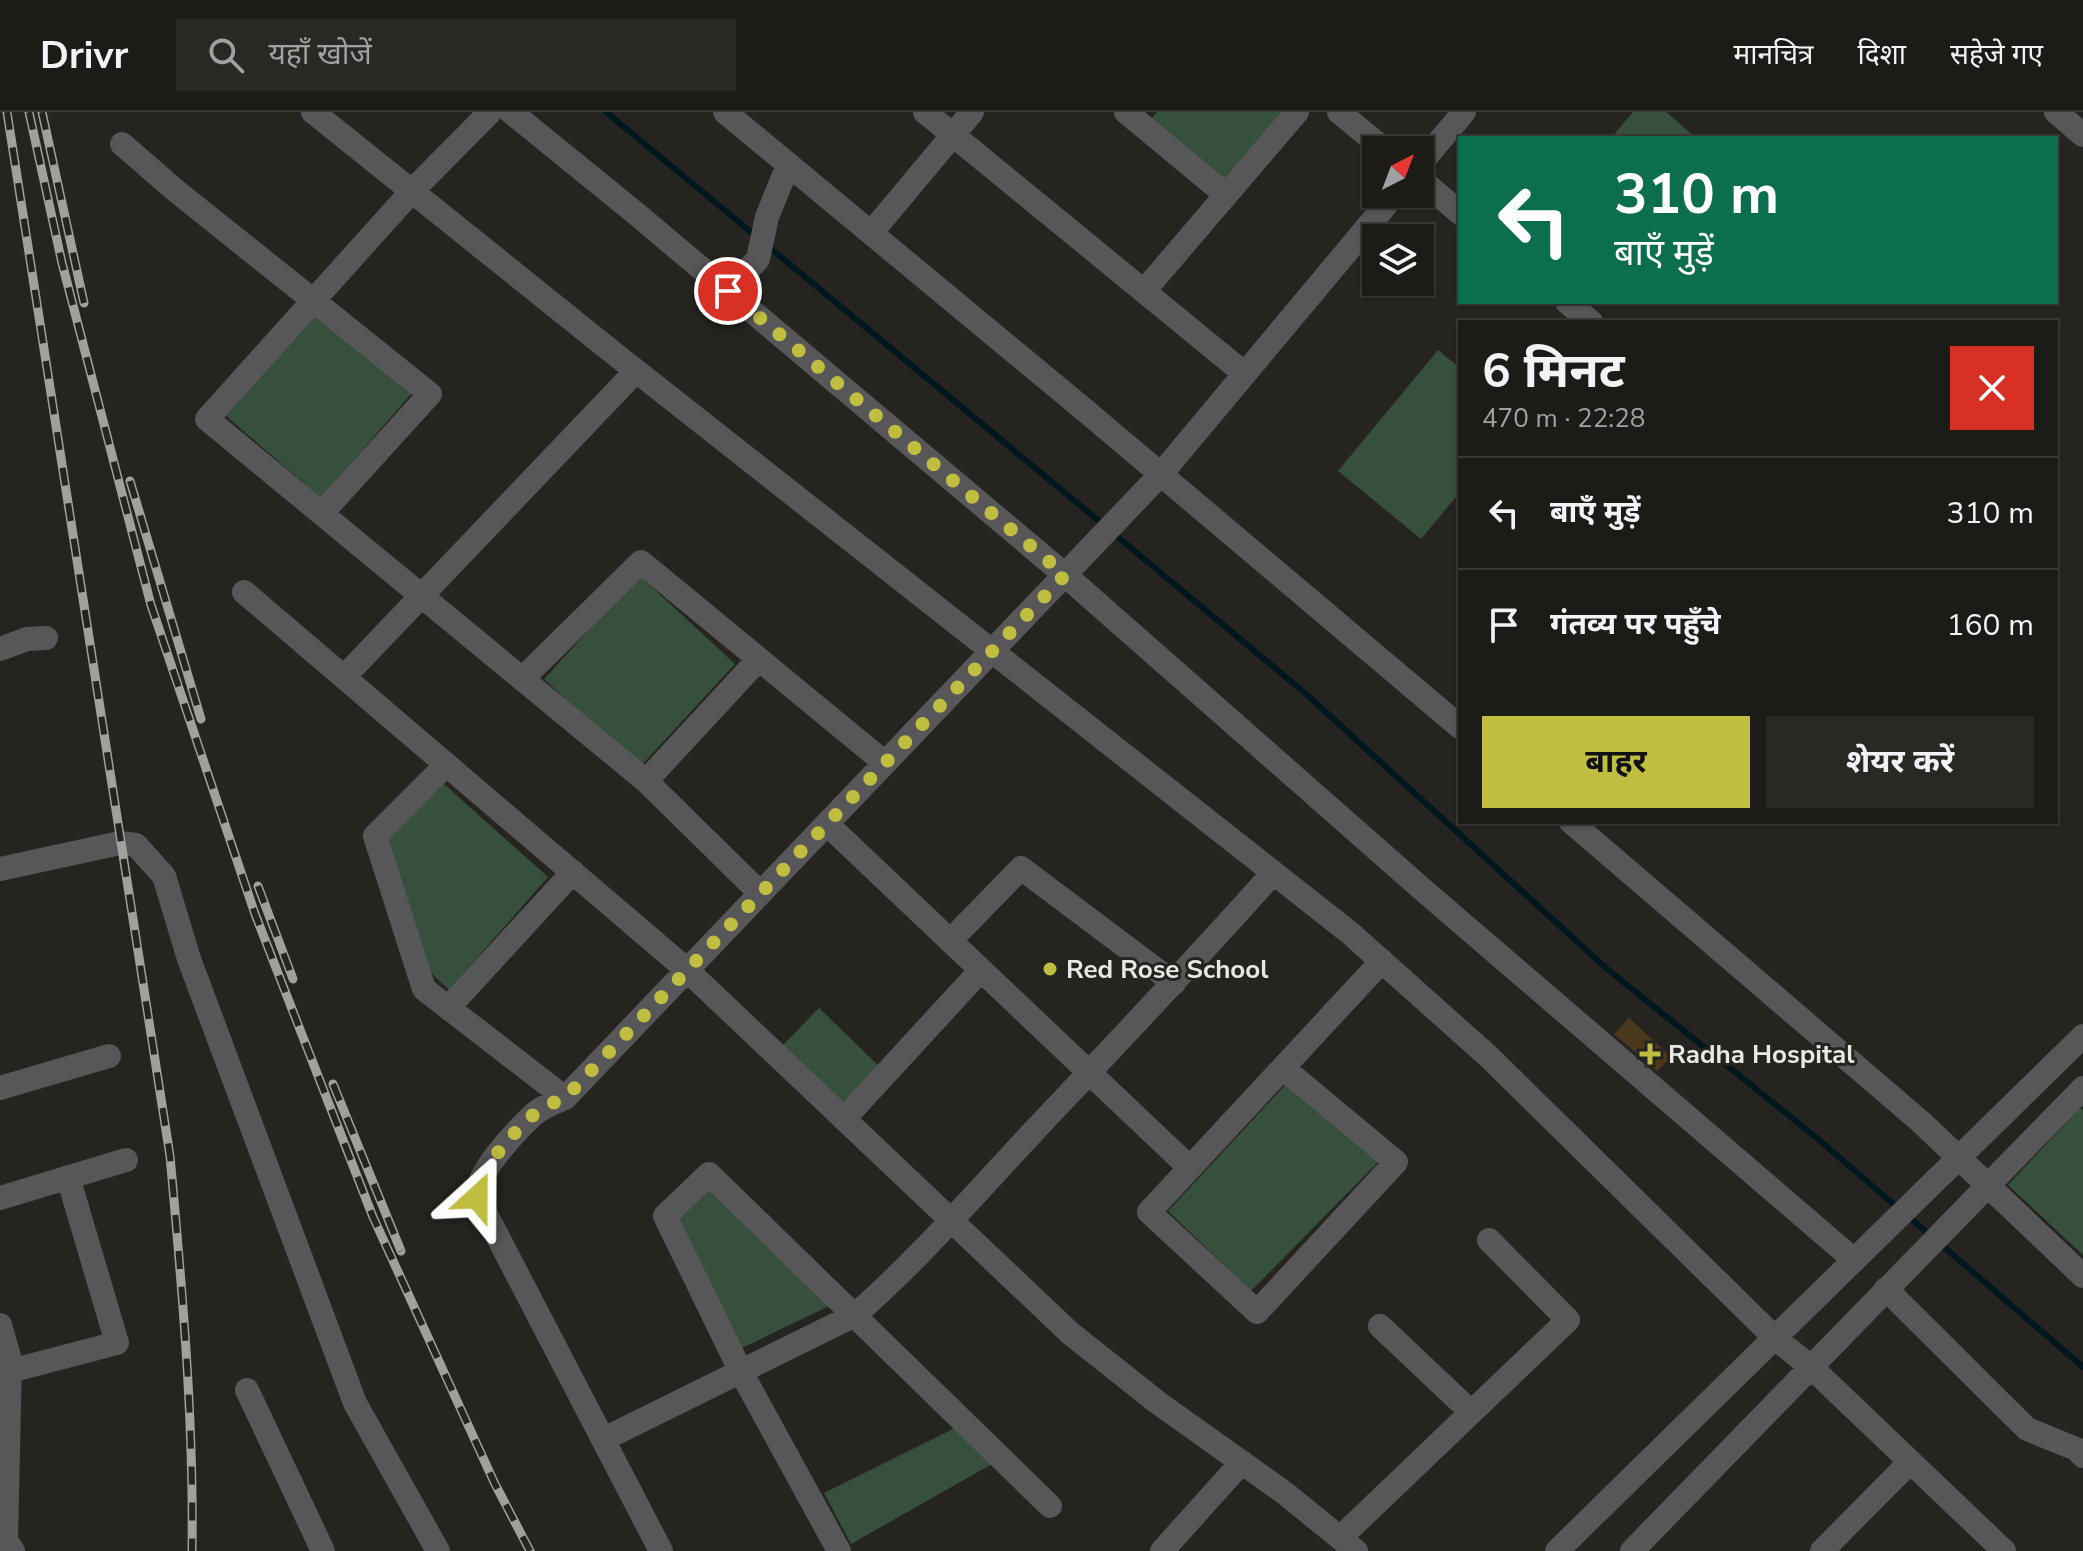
<!DOCTYPE html>
<html lang="hi">
<head>
<meta charset="utf-8">
<style>
	:root { --surface:#1c1b18; --page:#292825; --text:#f1f3f6; --muted:#a0a1a2; --line:#3a3937; --accent:#bfbe41 }
	body { margin:0; font-family:"Nunito Sans","Noto Sans Devanagari",sans-serif; background:var(--page); color:var(--text); height:100vh; display:flex; flex-direction:column; font-size:30px; white-space:nowrap }
	* { box-sizing:border-box; margin:0 }
	p { font-size:26px; color:var(--muted) }
	.icon { flex:none; width:44px; height:44px; fill:none; stroke:currentColor; stroke-width:2; stroke-linecap:round; stroke-linejoin:round }
	.map { position:relative; flex:1; overflow:hidden }
	.sheet { position:absolute; left:1458px; top:208px; width:600px; height:504px; display:flex; flex-direction:column; background:var(--surface); border-radius:0px; box-shadow:0 2px 6px #0004,0 0 0 2px var(--line) }
	.sheet>* { flex:none }
	.guide { position:absolute; left:1458px; top:24px; width:600px; height:168px; border-radius:0px; box-shadow:0 2px 6px #0004,0 0 0 2px var(--line); background:#0b6e4f; color:#fff; overflow:hidden }
	.needle { width:52px; rotate:42deg }
	.controls { position:absolute; left:1362px; top:24px; display:grid; gap:16px }
	.controls a { display:grid; place-items:center; width:72px; height:72px; border-radius:0px; background:var(--surface); box-shadow:0 2px 6px #0004,0 0 0 2px var(--line); font-size:40px }
	.pin { position:absolute; display:grid; place-items:center; width:68px; height:68px; color:#fff; margin:-34px; border:4px solid #fff; border-radius:50%; box-shadow:0 2px 8px #0007 }
	.me { position:absolute; width:88px; margin:-44px; rotate:24deg; stroke-linejoin:round; filter:drop-shadow(0 0 6px #0008) }
	.turn { display:flex; align-items:center; gap:28px; height:168px; padding:0 24px; font-size:36px }
	.turn .icon { width:104px; height:104px; stroke-width:2.5 }
	.turn b { display:block; font-size:56px; line-height:68px }
	.round { display:grid; place-items:center; flex:none; width:84px; height:84px; border-radius:0px; background:var(--page) }
	.overview { display:flex; align-items:center; justify-content:space-between; height:136px; padding:0 24px }
	h1 { font-size:48px; font-weight:700; line-height:60px }
	.action { display:flex; gap:16px; margin-top:auto; padding:16px 24px }
	.action a { flex:1; height:92px; border-radius:0px; background:var(--accent); color:#111; font-size:32px; font-weight:700; line-height:92px; text-align:center }
	.action a+a { background:var(--page); color:var(--text) }
	ul { padding:0; list-style:none }
	li { display:flex; align-items:center; gap:24px; height:112px; padding:0 24px; border-top:2px solid var(--line) }
	li div { flex:1 }
	li b { display:block; font-size:30px }
	li em { font-style:normal }
	header { display:flex; align-items:center; gap:48px; box-sizing:border-box; height:112px; padding:0 40px; background:var(--surface); border-bottom:2px solid var(--line) }
	header strong { font-size:38px }
	nav { display:flex; gap:44px; margin-inline-start:auto; font-size:28px }
	.search { width:560px; height:72px; background:var(--page); display:flex; align-items:center; gap:20px; box-sizing:border-box; padding:0 28px; border-radius:0px; color:var(--muted); font-size:30px }
	.map>svg:first-child { display:block }
</style>
</head>
<body>
<header>
<strong>Drivr</strong>
<div class="search"><svg class="icon" aria-label="search" viewBox="0 0 24 24"><circle cx="10" cy="10" r="6"/><path d="M15 15l6 6"/></svg>यहाँ खोजें</div>
<nav><a>मानचित्र</a><a>दिशा</a><a>सहेजे गए</a></nav>
</header>
<div class="map">
<svg width="2083" height="1439" viewBox="0 0 2083 1439">
	<rect width="100%" height="100%" fill="#262420"/>
	<!-- green -->
	<path fill="#36503d" d="M1157,0H1283L1223,69L1150,8Z
		M1633,0H1666L1696,26H1611Z
		M315,200L411,282L321,386L226,304Z
		M1438,238L1460,256V380L1421,427L1338,359Z
		M639,463L735,552L639,656L544,567Z
		M444,672L548,765L449,878L426,856L387,727Z
		M819,896L880,955L843,993L782,934Z
		M1287,971L1380,1048L1251,1179L1168,1099Z
		M2080,996L2083,998V1143L2008,1073Z
		M708,1073L829,1194L742,1236L672,1105Z
		M957,1315L992,1352L851,1432L824,1381Z"/>
	<g fill="none" stroke-linecap="round" stroke-linejoin="round">
		<!-- stream -->
		<path stroke="#00171e" stroke-width="6" d="M606,0L757,125
			M769,135L1105,414
			M1113,421L1305,581L1606,856L1818,1027L1899,1097
			M1908,1104L1930,1123
			M1938,1130L2083,1255"/>
	</g>
	<!-- building -->
	<path fill="#4b391e" d="M1629,906L1671,945L1657,959L1614,922Z"/>
	<g fill="none" stroke-linecap="round" stroke-linejoin="round">
		<!-- minor -->
		<path stroke="#575759" stroke-width="24" d="M313,0L616,243L1350,821L1488,944L1775,1226L1811,1255L2004,1439
			M490,0L412,79L207,307L646,669L760,781
			M511,0L639,104L1065,463L1422,777L1854,1148
			M725,0L1087,300L1460,615
			M925,0L1245,262
			M1126,0L1226,83
			M1339,0L1385,38
			M2056,0L2083,23
			M122,32L175,78L430,282L322,401
			M1420,52L1464,0
			M1420,67L1460,101
			M871,121L972,0
			M728,179L758,147L767,105L788,53
			M1144,179L1297,0
			M1567,190L1591,210
			M244,480L687,858L1070,1221L1157,1290L1286,1382L1356,1439
			M0,537L27,527L46,526
			M344,565L636,259
			M522,567L641,450L885,651
			M446,653L375,724L424,877L565,986
			M646,669L759,547
			M1571,710L1921,1010L2083,1164
			M827,712L1190,1056
			M0,757L120,731L136,733L164,764L189,847L355,1291L438,1439
			M950,829L1021,756L1174,871
			M448,896L573,760
			M1283,956L1396,1050L1257,1200L1149,1100L1382,849
			M0,976L109,944
			M844,1007L981,858
			M0,1086L126,1048
			M1886,1177L2027,1317L2076,1337L2083,1344
			M0,1213L10,1248L6,1428L13,1439
			M1380,1214L1471,1300
			M10,1259L117,1231L68,1065
			M247,1278L323,1439
			M604,1327L855,1203C919,1147 975,1082 1033,1020C1114,934 1195,849 1273,761
			M1340,1426L1568,1208L1489,1128
			M661,1439L477,1085C475,1062 515,1020 532,1004C541,995 553,991 565,986L1161,362L1395,82
			M839,1439L741,1260L665,1104L709,1062L1050,1394
			M1162,1439L1242,1350
			M1557,1439L2083,924
			M1632,1439L2083,976
			M1822,1439L1910,1350"/>
		<defs>
			<path id="rail" d="M7,0L170,1044C182,1175 194,1307 192,1439
				M29,0L62,151L151,493L255,802L373,1105L495,1372L530,1439
				M42,0L84,191
				M130,369L201,607
				M258,774L293,867
				M333,972L401,1139"/>
		</defs>
		<!-- rail casing -->
		<use href="#rail" stroke="#a1a09d" stroke-width="9"/>
		<!-- rail -->
		<use href="#rail" stroke="#262420" stroke-width="6" stroke-dasharray="18" stroke-linecap="butt"/>
	</g>
	<g fill="none" stroke-linecap="round" stroke-linejoin="round">
		<!-- route -->
		<path stroke="#bfbe41" stroke-width="14" stroke-dasharray="0 25.2" d="M477,1085C475,1062 514,1020 532,1004C541,995 553,991 565,986L1065,463L728,179"/>
	</g>
	<!-- markers -->
	<g fill="#bfbe41" stroke="#262420" stroke-width="3">
		<circle cx="1050" cy="857" r="8"/>
		<path d="M1646 930h8v8h8v8h-8v8h-8v-8h-8v-8h8z"/>
	</g>
	<g text-anchor="middle" stroke-width="6" stroke-linejoin="round" paint-order="stroke">
		<!-- poi labels -->
		<g font-size="26" font-weight="bold" fill="#e9e8e5" stroke="#262420" text-anchor="start">
			<text x="1066" y="866">Red Rose School</text>
			<text x="1668" y="951">Radha Hospital</text>
		</g>
	</g>
</svg>
<div class="controls">
<a><svg class="needle" viewBox="-14 -14 28 28"><path d="M0-13l5 13h-10z" fill="#e53935"/><path d="M0 13l5-13h-10z" fill="#a0a1a2"/></svg></a>
<a><svg class="icon" aria-label="layers" viewBox="0 0 24 24"><path d="M12 4l9 5-9 5-9-5zM3 14l9 5 9-5"/></svg></a>
</div>
<div class="pin" style="left:728px;top:179px;background:#d93025"><svg class="icon" aria-label="arrive" viewBox="0 0 24 24"><path d="M6 21V4h12l-3 4 3 4H6"/></svg></div>
<svg class="me" style="left:477px;top:1085px" viewBox="-20 -20 40 40"><path d="M0-17L14 15 0 8-14 15z" fill="#bfbe41" stroke="#fff" stroke-width="4"/></svg>
<div class="guide">
<div class="turn"><svg class="icon" aria-label="left" viewBox="0 0 24 24"><path d="M17 20v-9H6M10 6l-5 5 5 5"/></svg><div><b>310 m</b>बाएँ मुड़ें</div></div>
</div>
<section class="sheet">
<div class="overview"><div><h1>6 मिनट</h1><p>470 m · 22:28</p></div><a class="round" style="background:#d93025;color:#fff"><svg class="icon" aria-label="close" viewBox="0 0 24 24"><path d="M6 6l12 12M18 6L6 18"/></svg></a></div>
<ul>
<li><svg class="icon" aria-label="left" viewBox="0 0 24 24"><path d="M17 20v-9H6M10 6l-5 5 5 5"/></svg><div><b>बाएँ मुड़ें</b></div><em>310 m</em></li>
<li><svg class="icon" aria-label="arrive" viewBox="0 0 24 24"><path d="M6 21V4h12l-3 4 3 4H6"/></svg><div><b>गंतव्य पर पहुँचे</b></div><em>160 m</em></li>
</ul>
<div class="action"><a>बाहर</a><a>शेयर करें</a></div>
</section>
</div>
</body>
</html>
